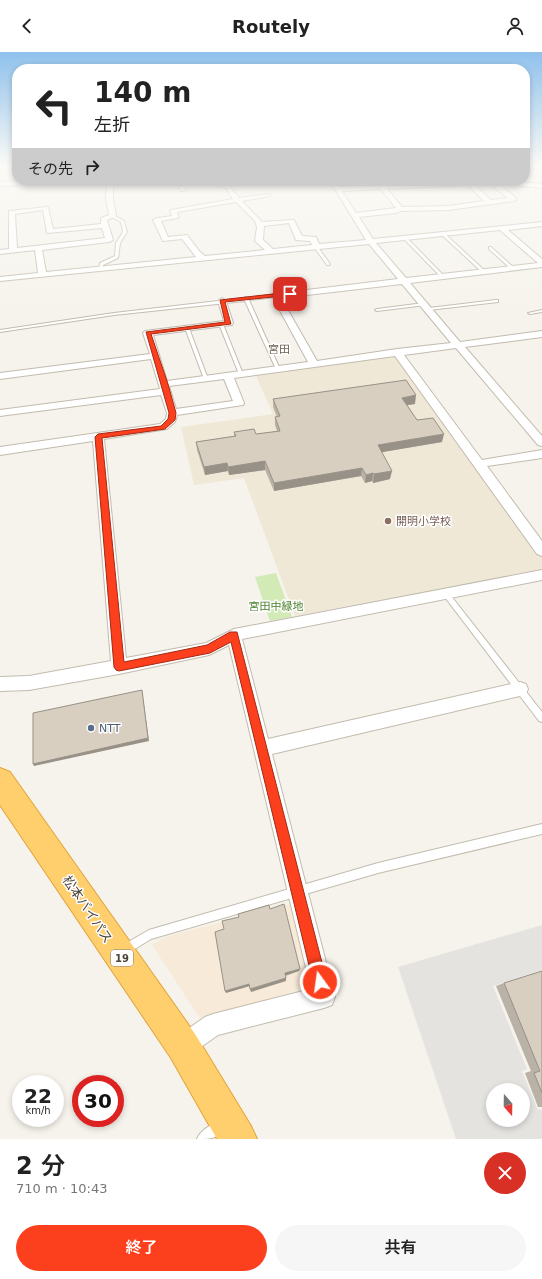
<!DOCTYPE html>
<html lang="ja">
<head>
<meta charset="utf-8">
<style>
	:root { --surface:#fff; --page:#f6f6f6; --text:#222; --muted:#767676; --accent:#fc3f1d }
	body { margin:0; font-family:"DejaVu Sans","Noto Sans JP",sans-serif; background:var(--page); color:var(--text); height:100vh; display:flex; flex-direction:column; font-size:15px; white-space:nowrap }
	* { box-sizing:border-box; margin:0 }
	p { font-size:13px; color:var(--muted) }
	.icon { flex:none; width:22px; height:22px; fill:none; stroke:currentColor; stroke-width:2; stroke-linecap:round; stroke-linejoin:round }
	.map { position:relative; height:1087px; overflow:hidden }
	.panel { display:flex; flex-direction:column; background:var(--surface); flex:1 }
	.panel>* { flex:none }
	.hud { position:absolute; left:12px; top:12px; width:518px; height:122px; border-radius:16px; box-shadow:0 2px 6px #0003; background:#fff; color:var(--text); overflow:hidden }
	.needle { width:26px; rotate:160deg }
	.buttons { position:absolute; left:486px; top:1031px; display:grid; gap:8px }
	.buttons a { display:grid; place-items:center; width:44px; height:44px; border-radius:50%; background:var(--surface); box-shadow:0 2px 6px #0003; font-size:20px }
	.speed { position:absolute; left:12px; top:1023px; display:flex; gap:8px; font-size:20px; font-weight:700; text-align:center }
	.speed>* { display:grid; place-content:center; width:52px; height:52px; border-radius:50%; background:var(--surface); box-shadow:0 2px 6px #0003; line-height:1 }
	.speed small { font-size:10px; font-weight:400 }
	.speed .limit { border:6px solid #d22; background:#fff; color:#111 }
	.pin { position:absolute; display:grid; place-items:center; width:34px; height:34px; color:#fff; margin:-17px; border-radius:8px; box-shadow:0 2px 6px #0006 }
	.me { position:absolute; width:44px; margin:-22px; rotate:346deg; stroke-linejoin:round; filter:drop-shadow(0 0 3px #0008) }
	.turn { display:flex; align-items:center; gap:14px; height:84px; padding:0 16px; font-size:18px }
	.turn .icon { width:52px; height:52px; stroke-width:2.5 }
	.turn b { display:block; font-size:28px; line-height:34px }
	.then { display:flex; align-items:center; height:38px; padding:0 16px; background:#0003; gap:8px; font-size:15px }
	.round { display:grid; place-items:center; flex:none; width:42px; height:42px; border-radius:21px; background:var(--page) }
	.headline { display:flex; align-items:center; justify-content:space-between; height:68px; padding:0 16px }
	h1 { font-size:24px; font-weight:600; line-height:30px }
	.cta { display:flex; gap:8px; margin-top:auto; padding:8px 16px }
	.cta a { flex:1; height:46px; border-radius:24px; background:var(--accent); color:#fff; font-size:16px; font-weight:600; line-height:46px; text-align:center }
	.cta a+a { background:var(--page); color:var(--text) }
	header { display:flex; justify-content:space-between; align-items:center; height:52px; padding:0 16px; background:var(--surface); font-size:18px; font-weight:600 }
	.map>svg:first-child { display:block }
</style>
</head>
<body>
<header><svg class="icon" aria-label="back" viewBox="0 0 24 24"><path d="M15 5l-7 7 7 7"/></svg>Routely<svg class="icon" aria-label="person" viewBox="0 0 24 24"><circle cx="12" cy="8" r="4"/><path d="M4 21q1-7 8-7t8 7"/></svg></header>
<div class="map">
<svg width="542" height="1087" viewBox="0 0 542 1087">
	<rect width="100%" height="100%" fill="#f6f3ec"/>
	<!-- commercial -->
	<path fill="#f7ead8" d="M294,851L312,934L201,968L152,893L165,885Z"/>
	<!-- education -->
	<path fill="#efe8d6" d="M396,302L542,504V517L295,564L244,426L194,433L181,375L273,362L256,324Z"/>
	<!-- green -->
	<path fill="#d2eab5" d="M276,521L292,565L270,569L255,525Z"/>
	<!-- parking -->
	<path fill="#e5e3e0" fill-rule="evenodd" d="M542,873V918L493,934L527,1017L522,1019L538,1058L541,1057L542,1059V1087H456L398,915ZM493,1038H523V1068H493Z"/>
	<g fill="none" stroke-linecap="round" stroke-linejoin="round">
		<defs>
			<path id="lane" d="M113,163L124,169L127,180L120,191L118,206L103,213L101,218H99L100,211L115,204L116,191L123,180L121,170L112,165Z
				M442,181H444L485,219V221H483L442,183Z
				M404,185H406L443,223V225H441L404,187Z
				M315,194H317L330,212L329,213H327L314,195Z
				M489,195H491L513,215V217H511L489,197Z
				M276,243L278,244L277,245L249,248L280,317L278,318L276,317L245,249L114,263L0,280V278L114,261L244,246L246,245L248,246Z
				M496,248H498V250L429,258L427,257L429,256Z
				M424,251H426V253L377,259L375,258L377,257Z
				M542,258V260L530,262L528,261Z
				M219,271L223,272L243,322V323L239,322L219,272Z
				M185,275L189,276L208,327V328L204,327L185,276Z
				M446,539L448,540L542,660V670L539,669L444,544L443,542L444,540Z
				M542,772V782L378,821L151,887L125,903L121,902L120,898L121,894L149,878L378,811Z
				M219,1069L223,1071L225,1075C220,1087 209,1087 197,1087C200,1079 211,1072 219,1069Z"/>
			<path id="street" d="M23,129L22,132L20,133L0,134V130Z
				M107,129H113V147L116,164L107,168L113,188L109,190L42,198L46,220L196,205L182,187L163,189L153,168L157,166L172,164L170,159L171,158L233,147L226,136L215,133L212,129C225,129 231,135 239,146L270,142V144L242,149L262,170L294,168L302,184L316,185L319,192L366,188L330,129H336L340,135C409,132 474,125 542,132V136L499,132L516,146V148L514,149L449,158L401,159L396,161L359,165L373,187L542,170V174L508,178L542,207V215L410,231L460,290L542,279V285L465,295L542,384V394L538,393L456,296L404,303L482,408L542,398V406L487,414L542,489V504L537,502L395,304L234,326L244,351L243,353L177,363L175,370L167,377L104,387L126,606L206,591L234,577L542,518V528L242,587L268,687L520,630L526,632L528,637L526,642L520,644L272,702L335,945L332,953L324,956L218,983L191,1002L183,1005L175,1002L172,994L175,986L205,965L213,962L311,937L229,593L209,603L119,622L29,638L0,639V625L29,624L111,609L93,389L0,403V395L160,372L166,367L167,361L161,343L0,364V358L160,337L151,307L0,327V321L150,302L143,281L145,279L224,269L218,249L222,246L226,249L233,271L232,273L153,283L167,329L308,310L272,244L273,242L398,227L369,192L0,229V225L38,221L35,198L0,202V198L9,197V159L48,155L53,177L101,172V166L109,163L106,147ZM468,133L484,149L449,154L402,155L387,137ZM475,133H491L508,146L491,148ZM381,137L396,156L356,161L342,139ZM236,150L255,169L257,175L255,189L265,198L205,204L200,200L187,183L168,185L161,169L178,166L179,165L177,160ZM43,158L47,181L102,176L105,186L17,196L15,162ZM289,171L296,188L310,189L312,193L273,197L263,188L264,174ZM500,178L538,211L406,226L376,191ZM402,232L451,291L397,297L317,309L281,246ZM224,327L233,349L176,357L169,334Z
				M176,129H182L186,138L185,139H181Z"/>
			<path id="highway" d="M0,716L10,720L195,982L251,1074L257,1087H217L171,1006L0,753Z"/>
		</defs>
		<!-- lane casing -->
		<use href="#lane" stroke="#c2bbae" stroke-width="2"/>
		<!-- street casing -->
		<use href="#street" stroke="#c2bbae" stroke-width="2"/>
		<!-- highway casing -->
		<use href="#highway" stroke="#e0a43c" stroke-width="2"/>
		<!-- lane -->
		<use href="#lane" fill="#fff" fill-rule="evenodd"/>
		<!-- street -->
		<use href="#street" fill="#fff" fill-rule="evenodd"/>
		<!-- highway -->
		<use href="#highway" fill="#ffcf6e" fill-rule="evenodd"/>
	</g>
	<!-- wall -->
	<path fill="#bab2a6" d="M273,347L415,352L407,353L417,368L442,390L382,400L390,427L373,431L372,429L365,431L361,424L274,439L265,418L229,423L228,419L205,423L197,398L196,390L234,384V380L256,382L277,379L275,373V365H277L273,355Z
		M542,919V1055H538L525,1021L531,1019L496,934L504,931Z"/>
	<!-- shaded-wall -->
	<path fill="#979187" d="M416,343L415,352L400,354L402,346Z
		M444,382L442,390L377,401L378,393Z
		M265,409V418L229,423L228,415Z
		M227,411L228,419L205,423L204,415Z
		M362,416L361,424L274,439V431Z
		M392,419L390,427L373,431L374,422Z
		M373,421L372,429L365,431L366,423Z
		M142,638L149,689L34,714L33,712Z
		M300,917L299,919L285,924V921Z
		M286,926V929L251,940L250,937Z
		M249,932L250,934L226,941L225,939Z"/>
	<!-- building -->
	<path fill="#d8cfc1" stroke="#979187" d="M406,328L416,343L402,346L417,368L433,366L444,382L378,393L392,419L374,422L373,421L366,423L362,416L274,431L265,409L228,415L227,411L204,415L196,390L236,384L234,380L254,377L256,382L280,379L275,365L280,364L273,347Z
		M142,638L148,686L33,712V661Z
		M284,852L300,917L285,921L286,926L250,937L249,932L225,939L215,880L224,877L222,869L239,865L238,862L269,853L270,857Z
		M542,919V1041L534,1021L540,1019L504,931Z"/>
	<!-- sky -->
	<linearGradient id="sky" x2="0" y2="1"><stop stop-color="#8fc1ec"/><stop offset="0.43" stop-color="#fbfaf6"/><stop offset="1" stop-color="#fbfaf6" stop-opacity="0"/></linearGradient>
	<rect width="542" height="265" fill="url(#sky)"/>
	<!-- route -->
	<path fill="#fc3f1d" stroke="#a42913" d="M290,240L293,242L292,243L225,250L231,272L151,282L168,332L176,361L175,368L165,377L102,386L124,610L207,593L230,580H237L327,930L325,935L320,937L315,935L313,930L231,590L210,601L119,619L116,618L114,615L95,385L98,382L161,374L168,367L169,361L146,280L225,270L220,248Z"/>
	<!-- markers -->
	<circle fill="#8d6e63" stroke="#fff" stroke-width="1.5" cx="388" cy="469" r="4"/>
	<circle fill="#5c6f8a" stroke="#fff" stroke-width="1.5" cx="91" cy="676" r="4"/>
	<g text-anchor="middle" stroke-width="3" stroke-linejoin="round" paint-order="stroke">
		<!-- shield labels -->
		<rect fill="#fff" stroke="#817c74" stroke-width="1" x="111" y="898" width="22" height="16" rx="3"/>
		<g font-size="10" font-weight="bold" fill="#4b4439">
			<text x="122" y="910">19</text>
		</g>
		<!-- far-quarter labels -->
		<g font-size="11" fill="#6e6250" stroke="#fff">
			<text x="279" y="301">宮田</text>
		</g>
		<!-- education labels -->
		<g font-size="11" fill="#785e54" stroke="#fff" text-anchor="start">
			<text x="396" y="473">開明小学校</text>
		</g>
		<!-- park labels -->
		<g font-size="11" fill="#4a7f2a" stroke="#fff">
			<text x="276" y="558">宮田中緑地</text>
		</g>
		<!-- service labels -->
		<g font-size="11" fill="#4e5e75" stroke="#fff" text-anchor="start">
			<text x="99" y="680">NTT</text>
		</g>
		<!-- near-street labels -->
		<g font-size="13" fill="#4b4439" stroke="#fff">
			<text transform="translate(88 857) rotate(56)" y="5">松本バイパス</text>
		</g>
	</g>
</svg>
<div class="buttons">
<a><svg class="needle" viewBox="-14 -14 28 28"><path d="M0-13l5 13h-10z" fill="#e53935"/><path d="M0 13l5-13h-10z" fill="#767676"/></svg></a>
</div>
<div class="speed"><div>22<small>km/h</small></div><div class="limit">30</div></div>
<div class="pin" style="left:290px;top:242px;background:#d93025"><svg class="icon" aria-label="arrive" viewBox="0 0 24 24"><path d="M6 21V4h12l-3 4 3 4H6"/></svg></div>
<svg class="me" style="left:320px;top:930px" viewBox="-20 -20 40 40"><circle r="17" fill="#fc3f1d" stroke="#fff" stroke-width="3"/><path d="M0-11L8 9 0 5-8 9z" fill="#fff"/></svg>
<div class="hud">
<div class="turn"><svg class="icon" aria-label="left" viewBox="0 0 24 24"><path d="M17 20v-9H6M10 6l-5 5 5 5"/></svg><div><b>140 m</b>左折</div></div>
<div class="then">その先<svg class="icon" aria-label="right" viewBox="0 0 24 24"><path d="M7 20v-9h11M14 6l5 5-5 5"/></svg></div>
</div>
</div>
<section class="panel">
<div class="headline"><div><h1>2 分</h1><p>710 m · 10:43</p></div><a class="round" style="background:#d93025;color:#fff"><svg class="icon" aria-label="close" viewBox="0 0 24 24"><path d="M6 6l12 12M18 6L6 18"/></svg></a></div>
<div class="cta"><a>終了</a><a>共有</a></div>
</section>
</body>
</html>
